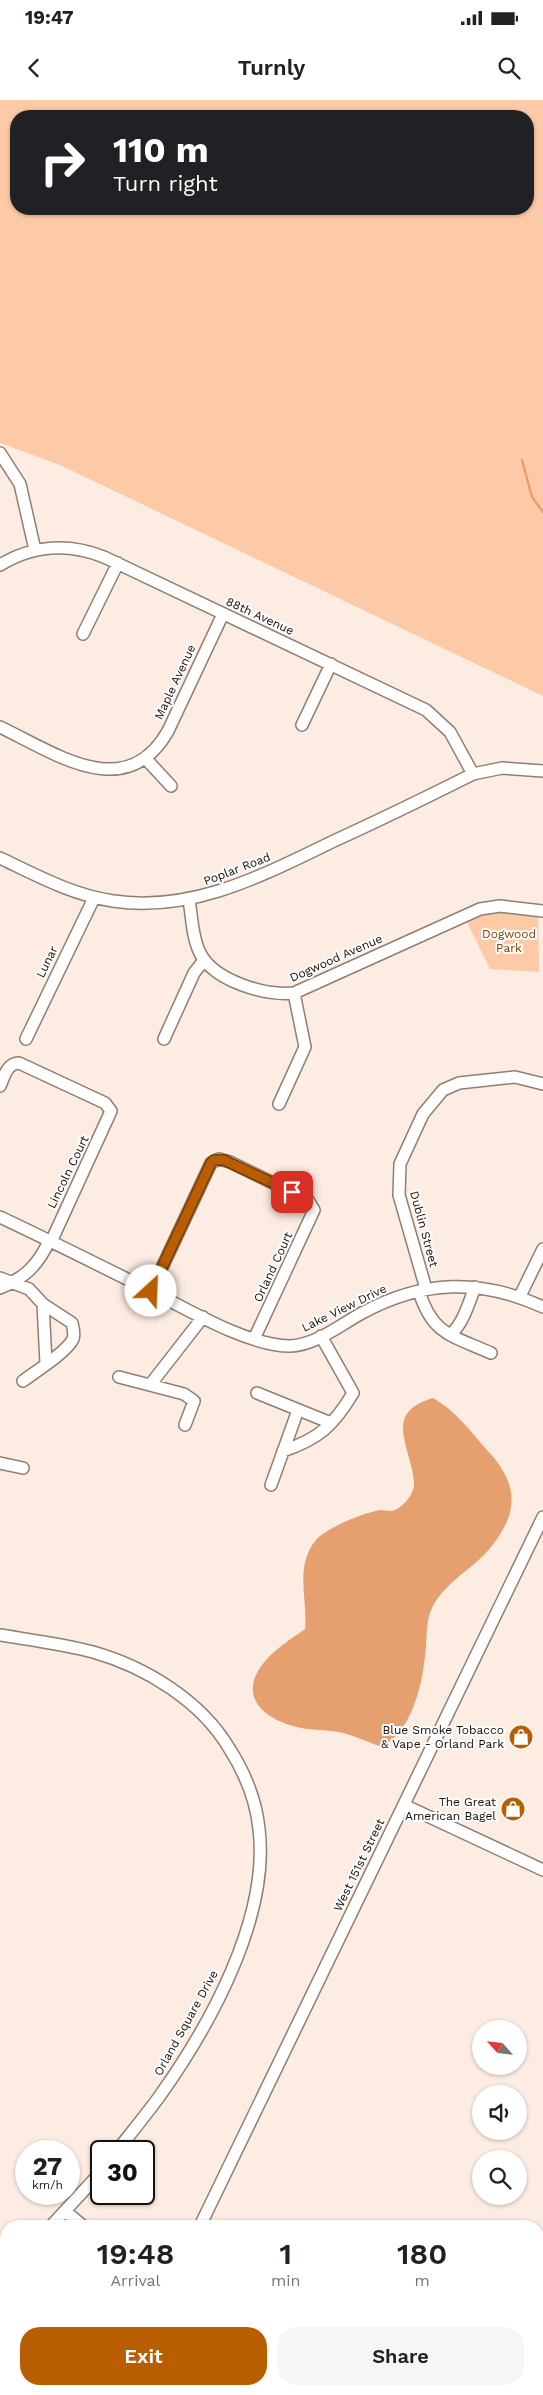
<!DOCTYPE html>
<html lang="en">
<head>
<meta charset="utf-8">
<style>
	:root { --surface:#fff; --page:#f6f6f6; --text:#202124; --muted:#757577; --accent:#b85e00 }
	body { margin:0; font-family:"Work Sans",sans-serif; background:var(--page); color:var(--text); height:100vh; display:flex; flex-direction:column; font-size:19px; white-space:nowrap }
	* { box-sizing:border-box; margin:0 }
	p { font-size:16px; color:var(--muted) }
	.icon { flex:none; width:28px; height:28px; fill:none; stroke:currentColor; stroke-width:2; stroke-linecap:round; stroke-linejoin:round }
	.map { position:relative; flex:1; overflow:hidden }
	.side { position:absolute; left:0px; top:2120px; width:544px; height:175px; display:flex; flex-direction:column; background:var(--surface); border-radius:20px 20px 0 0; box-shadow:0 1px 4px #0004 }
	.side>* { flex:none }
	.top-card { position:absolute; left:10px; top:10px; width:524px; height:105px; border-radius:20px; box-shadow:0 1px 4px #0004; background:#202124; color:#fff; overflow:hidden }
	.needle { width:32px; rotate:297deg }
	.buttons { position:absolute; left:472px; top:1920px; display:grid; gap:10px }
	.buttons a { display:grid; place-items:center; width:55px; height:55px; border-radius:50%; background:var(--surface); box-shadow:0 1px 4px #0004; font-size:25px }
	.speed { position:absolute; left:15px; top:2040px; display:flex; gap:10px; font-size:25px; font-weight:700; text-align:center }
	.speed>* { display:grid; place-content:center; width:65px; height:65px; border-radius:50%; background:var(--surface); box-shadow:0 1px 4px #0004; line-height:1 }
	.speed small { font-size:12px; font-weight:400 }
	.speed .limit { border:2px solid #111; border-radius:8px; background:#fff; color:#111 }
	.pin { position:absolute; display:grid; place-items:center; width:42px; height:42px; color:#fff; margin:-21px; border-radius:10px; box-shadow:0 2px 8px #0006 }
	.me { position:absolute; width:55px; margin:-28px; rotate:25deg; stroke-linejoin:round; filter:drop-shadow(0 0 4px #0008) }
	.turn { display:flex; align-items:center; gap:18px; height:105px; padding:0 20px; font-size:22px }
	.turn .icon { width:65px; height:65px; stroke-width:2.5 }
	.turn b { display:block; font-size:35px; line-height:42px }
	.eta { display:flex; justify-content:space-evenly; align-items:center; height:85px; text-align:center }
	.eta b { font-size:30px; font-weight:600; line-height:35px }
	.button { display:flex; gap:10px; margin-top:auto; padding:10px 20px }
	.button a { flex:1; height:58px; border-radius:20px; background:var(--accent); color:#fff; font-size:20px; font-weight:600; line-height:58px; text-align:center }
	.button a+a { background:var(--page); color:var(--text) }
	.status { display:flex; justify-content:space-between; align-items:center; height:35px; padding:0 25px; background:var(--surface); direction:ltr }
	.status svg { height:14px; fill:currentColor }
	header { display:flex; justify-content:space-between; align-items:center; height:65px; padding:0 20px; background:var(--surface); font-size:22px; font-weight:600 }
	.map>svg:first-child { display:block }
</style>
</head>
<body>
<div class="status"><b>19:47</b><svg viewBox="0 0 49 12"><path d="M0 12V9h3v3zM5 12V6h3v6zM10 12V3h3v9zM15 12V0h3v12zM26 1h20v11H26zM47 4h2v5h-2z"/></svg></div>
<header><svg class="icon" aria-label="back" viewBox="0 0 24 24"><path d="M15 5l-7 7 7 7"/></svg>Turnly<svg class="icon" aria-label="search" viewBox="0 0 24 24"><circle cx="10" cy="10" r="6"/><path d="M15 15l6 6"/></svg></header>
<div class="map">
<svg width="543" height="2295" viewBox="0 0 543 2295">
	<rect width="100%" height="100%" fill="#fdece1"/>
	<!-- green -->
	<path fill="#fdcaa7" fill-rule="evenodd" d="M0,0H543V596L60,365L0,343ZM528,16V109H16V16Z
		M502,812L538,816L539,872L490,869L466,820L486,813Z"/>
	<!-- water -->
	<path fill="#e6a070" d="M433,1298C455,1310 470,1331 487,1350C518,1383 520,1411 491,1447C472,1471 441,1483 430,1513C426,1525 427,1535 426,1547C423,1581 414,1629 382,1647C369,1643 356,1636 343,1633C326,1629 309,1631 293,1626C258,1616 238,1592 266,1560C277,1548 292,1538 305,1529C308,1500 294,1466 316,1440C326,1428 365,1412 381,1410C386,1410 391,1412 395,1410C404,1406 415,1393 414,1383C412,1348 381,1313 433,1298Z"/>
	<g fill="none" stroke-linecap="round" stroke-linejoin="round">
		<!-- stream -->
		<path stroke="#e6a070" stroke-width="2.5" d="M522,360L532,397L543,412"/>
		<defs>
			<path id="minor" d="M0,353L20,384L35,450
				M0,465C33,445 69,443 104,457L426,610L450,632L473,674
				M83,534L118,463
				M302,625L331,564
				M0,627C55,653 126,705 168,631L223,514
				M146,659L171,686
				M0,758C36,775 72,795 113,801C194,813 265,774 336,740C382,719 427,697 473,674L502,668L543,671
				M189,800C192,817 192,837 200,853C214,881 265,896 294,893L480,809L500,806L543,811
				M26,939L94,798
				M164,939L194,873L204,860
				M0,986C4,977 7,963 19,963L105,1003L111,1011L51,1142
				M279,1004L305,947L294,893
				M0,1117C53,1142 105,1168 157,1194C192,1212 250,1246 290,1246C316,1245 340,1225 362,1213C423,1180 480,1178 543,1207
				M0,1178L29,1189L43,1204L72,1223C73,1228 75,1233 73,1239C67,1252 35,1272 23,1281
				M0,1188C25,1178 38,1165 49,1141
				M426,1189L399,1095L400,1064L423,1014L443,990L459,983L515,977L543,984
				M151,1191L211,1063L219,1059L230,1062L308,1100L314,1110L254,1239
				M419,1191C432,1235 453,1236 491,1253
				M520,1196L543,1149
				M43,1204L46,1263
				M450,1235C463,1224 469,1203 475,1187
				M119,1277L184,1294L194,1301L185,1325
				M150,1285L203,1217
				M257,1293L331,1323
				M283,1351C319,1339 334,1325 353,1293L321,1236
				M0,1363L23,1368
				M271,1385L298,1310
				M0,1535C31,1540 63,1544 93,1552C146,1567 201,1601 229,1648C245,1673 256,1699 259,1729C270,1818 209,1927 159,1997C145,2016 131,2033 117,2051
				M404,1705L543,1770
				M66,2112L83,2126
				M51,2126L101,2072
				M200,2126L543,1417
				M0,2166L6,2161
				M386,2289L399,2295
				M426,2289L439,2295
				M120,2295L123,2289"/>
		</defs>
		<!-- minor casing -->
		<use href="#minor" stroke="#917e72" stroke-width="14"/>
		<!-- minor -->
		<use href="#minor" stroke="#fff" stroke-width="11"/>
	</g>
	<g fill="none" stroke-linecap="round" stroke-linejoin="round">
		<defs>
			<path id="route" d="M151,1191L211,1063L214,1060H224L292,1092"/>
		</defs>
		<!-- route casing -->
		<use href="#route" stroke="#783d00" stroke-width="12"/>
		<!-- route -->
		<use href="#route" stroke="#b85e00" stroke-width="9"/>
	</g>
	<!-- icons -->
	<defs>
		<symbol id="shop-disc" viewBox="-11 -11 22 22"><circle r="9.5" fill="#b85e00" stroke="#fdfdfd"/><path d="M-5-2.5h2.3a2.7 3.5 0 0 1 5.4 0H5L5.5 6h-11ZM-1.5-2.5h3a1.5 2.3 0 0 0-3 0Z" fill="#fff"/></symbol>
	</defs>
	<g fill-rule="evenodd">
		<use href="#shop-disc" x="507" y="1623" width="28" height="28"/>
		<use href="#shop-disc" x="499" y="1695" width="28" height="28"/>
	</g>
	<g text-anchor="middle" stroke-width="4" stroke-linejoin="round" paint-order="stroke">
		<!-- street labels -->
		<g font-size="12" fill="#140e09" stroke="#fdfdfd">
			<text transform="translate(260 516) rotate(25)" y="4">88th Avenue</text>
			<text transform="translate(175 582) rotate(-65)" y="4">Maple Avenue</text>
			<text transform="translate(237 769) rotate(-21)" y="4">Poplar Road</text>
			<text transform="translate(336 858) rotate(-24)" y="4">Dogwood Avenue</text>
			<text transform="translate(47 862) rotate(-64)" y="4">Lunar</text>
			<text transform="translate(68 1072) rotate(-64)" y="4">Lincoln Court</text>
			<text transform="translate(424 1129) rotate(75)" y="4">Dublin Street</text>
			<text transform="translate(273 1167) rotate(-65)" y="4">Orland Court</text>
			<text transform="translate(344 1208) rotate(-26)" y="4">Lake View Drive</text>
			<text transform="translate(359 1765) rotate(-64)" y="4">West 151st Street</text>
			<text transform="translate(186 1923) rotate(-61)" y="4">Orland Square Drive</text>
		</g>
		<!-- park labels -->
		<g font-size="12" fill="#7f4002" stroke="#fdfdfd">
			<text x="509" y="838">Dogwood<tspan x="509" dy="14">Park</tspan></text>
		</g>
		<!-- poi labels -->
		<g font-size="12" fill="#140e09" stroke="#fdfdfd" text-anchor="end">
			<text x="504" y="1634">Blue Smoke Tobacco<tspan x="504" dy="14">&amp; Vape - Orland Park</tspan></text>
			<text x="496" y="1706">The Great<tspan x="496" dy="14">American Bagel</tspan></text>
		</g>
	</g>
</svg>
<div class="buttons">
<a><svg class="needle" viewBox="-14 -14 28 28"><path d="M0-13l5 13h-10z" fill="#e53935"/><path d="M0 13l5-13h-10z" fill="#757577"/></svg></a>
<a><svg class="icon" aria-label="sound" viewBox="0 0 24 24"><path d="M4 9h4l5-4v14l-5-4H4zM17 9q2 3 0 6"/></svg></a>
<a><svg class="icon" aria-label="search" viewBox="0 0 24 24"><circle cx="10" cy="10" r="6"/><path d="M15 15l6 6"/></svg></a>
</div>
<div class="speed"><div>27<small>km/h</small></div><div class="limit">30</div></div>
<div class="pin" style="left:292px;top:1092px;background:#d93025"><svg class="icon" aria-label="arrive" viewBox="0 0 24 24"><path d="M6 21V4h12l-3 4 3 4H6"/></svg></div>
<svg class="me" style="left:151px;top:1191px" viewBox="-20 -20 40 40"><circle r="19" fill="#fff"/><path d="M0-13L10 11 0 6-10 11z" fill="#b85e00"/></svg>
<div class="top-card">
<div class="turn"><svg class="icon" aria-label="right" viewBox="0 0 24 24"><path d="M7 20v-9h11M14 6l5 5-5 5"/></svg><div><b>110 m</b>Turn right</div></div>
</div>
<section class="side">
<div class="eta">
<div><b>19:48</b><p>Arrival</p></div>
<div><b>1</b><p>min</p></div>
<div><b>180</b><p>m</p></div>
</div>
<div class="button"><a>Exit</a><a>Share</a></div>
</section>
</div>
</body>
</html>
